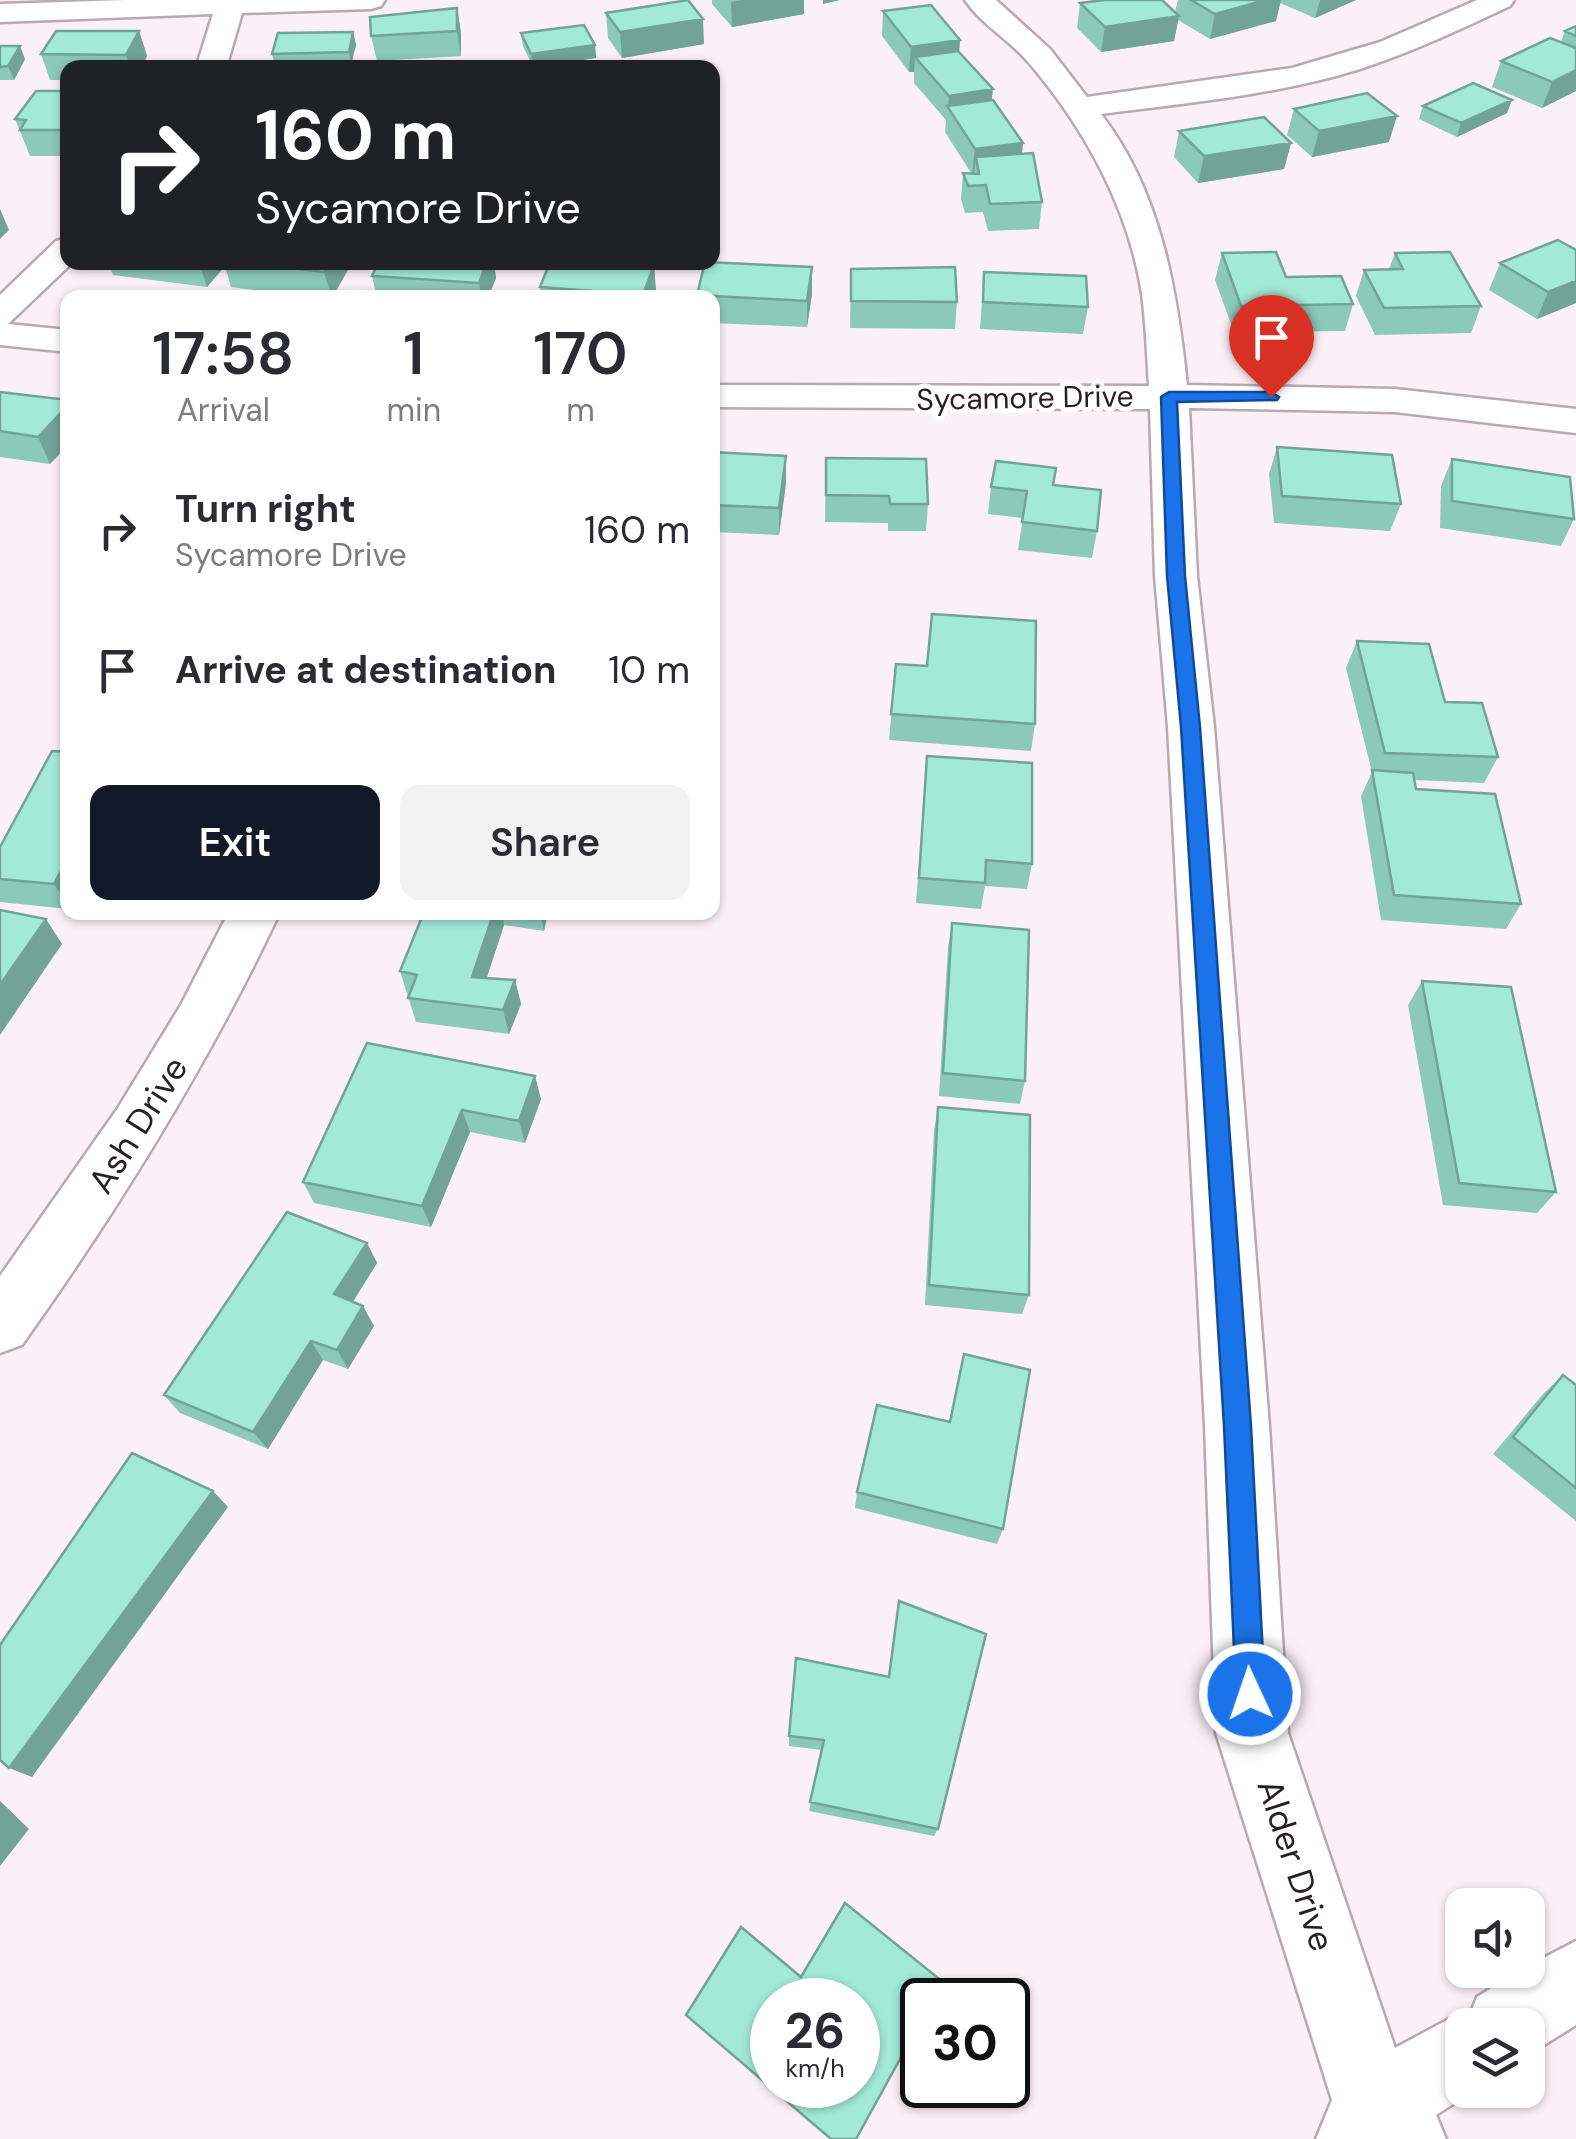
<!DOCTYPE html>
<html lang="en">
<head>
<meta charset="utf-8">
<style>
	:root { --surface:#fff; --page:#f2f2f3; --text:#2b2b33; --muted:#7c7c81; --accent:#111827 }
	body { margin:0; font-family:"DM Sans",sans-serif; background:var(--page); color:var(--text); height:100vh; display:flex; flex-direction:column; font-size:38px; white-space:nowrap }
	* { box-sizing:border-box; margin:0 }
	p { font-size:32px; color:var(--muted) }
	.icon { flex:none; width:55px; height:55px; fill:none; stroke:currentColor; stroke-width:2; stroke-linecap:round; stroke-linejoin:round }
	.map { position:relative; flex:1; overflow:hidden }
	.sheet { position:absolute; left:60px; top:290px; width:660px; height:630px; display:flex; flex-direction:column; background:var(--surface); border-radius:20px; box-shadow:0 2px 8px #0004 }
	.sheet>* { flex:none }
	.banner { position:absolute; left:60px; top:60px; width:660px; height:210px; border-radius:20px; box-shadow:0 2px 8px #0004; background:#202124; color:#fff; overflow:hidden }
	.tools { position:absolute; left:1445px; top:1888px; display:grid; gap:20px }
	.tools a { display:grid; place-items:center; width:100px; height:100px; border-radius:20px; background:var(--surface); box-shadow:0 2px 8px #0004; font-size:50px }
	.speed { position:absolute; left:750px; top:1978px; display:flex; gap:20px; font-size:50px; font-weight:700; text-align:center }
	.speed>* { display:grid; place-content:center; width:130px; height:130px; border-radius:50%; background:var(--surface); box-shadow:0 2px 8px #0004; line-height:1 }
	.speed small { font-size:25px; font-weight:400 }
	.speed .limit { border:5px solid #111; border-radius:15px; background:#fff; color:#111 }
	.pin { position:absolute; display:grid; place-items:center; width:85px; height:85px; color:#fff; margin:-102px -42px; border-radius:50% 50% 50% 0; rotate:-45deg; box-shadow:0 0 10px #0007 }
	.pin .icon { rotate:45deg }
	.me { position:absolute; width:110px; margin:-55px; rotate:357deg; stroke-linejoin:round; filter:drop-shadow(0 0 8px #0008) }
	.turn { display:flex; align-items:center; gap:35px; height:210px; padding:0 30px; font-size:45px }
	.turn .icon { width:130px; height:130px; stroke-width:2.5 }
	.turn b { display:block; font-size:70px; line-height:85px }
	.eta { display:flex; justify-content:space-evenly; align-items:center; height:170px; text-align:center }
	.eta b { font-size:60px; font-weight:600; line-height:70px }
	.primary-button { display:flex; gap:20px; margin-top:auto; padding:20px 30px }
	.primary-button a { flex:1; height:115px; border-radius:20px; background:var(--accent); color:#fff; font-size:40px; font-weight:600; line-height:115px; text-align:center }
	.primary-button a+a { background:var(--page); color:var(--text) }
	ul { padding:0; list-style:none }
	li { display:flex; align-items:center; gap:30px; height:140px; padding:0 30px }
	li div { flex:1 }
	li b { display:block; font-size:38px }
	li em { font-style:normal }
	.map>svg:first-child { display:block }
</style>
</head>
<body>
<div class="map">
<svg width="1576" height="2139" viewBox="0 0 1576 2139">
	<rect width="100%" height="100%" fill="#fcf0f7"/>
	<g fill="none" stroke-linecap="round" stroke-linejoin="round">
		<defs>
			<path id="minor" d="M126,0H385L381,6L371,9L242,13L226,68H196L213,14L0,22V4Z
				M965,0H996L1050,49L1087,97L1292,68L1380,42L1477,0H1514L1510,6C1461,29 1412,52 1360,69C1276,95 1187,103 1101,114C1161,192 1177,290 1187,385L1395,389L1576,409V433L1395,412L1189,408L1197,576L1214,727L1269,1426L1288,1733L1395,2048L1462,2012L1470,2015L1477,1997L1521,1970H1528V1966L1576,1941V2025L1528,2055V2025H1462V2090H1475L1436,2115L1446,2139H1316L1332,2100L1216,1733L1205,1426L1168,727L1155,576L1150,409L712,407V385L1149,386C1147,356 1146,324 1142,294C1129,209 1085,129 1030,64C1011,41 982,25 965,0Z
				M68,238V262H73L8,324L68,330V352L0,345V295L56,241Z
				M229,912H280C208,1065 120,1207 22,1345L0,1353V1276L118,1108L181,1005Z"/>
		</defs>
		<!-- minor casing -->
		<use href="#minor" stroke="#bba8b2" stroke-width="5"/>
		<!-- minor -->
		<use href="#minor" fill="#fff" fill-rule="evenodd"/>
	</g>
	<!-- wall -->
	<path fill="#8bc9b8" d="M712,0H804V14L732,27L712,4Z
		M1178,0H1356L1315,18L1280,3L1276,21L1210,39L1178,20L1174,41L1101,52L1077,28L1080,3L1175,12Z
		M457,8L461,33V56L377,61L371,36Z
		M883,11L960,40L959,52L1023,143L1022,154L1042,202L1039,229L988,231L983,212L965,213L961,199L963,173H971L945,132L946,120L914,83V72H909L882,36Z
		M606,13L704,44L622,58L608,38Z
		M1576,26V91L1542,108L1492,87L1501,61L1561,42L1565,31Z
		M139,31L147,56L141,68H68V80H50L41,54Z
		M353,32L356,45L351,65L275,67L272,54Z
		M521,33L595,45L596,58L533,67L523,46Z
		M0,46L25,59L14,80H0Z
		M68,91V156H30L15,119Z
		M1423,106L1507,113L1457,137L1419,119Z
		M1294,109L1389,142L1312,157L1287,135Z
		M1179,131L1291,143L1284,169L1198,183L1174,157Z
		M1576,250V303L1537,319L1489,290L1500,263Z
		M1222,253L1353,304L1345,331L1234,332L1215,280Z
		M1395,253L1481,306L1471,333L1375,335L1356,296L1364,270L1389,269Z
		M108,262H348L349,268L332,298H318L231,287L225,266L207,287L113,275Z
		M379,262H494L496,278L488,298H377L372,276Z
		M654,265L656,292L654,298H541L540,287Z
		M851,269L957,302L955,329L850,328Z
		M984,272L1088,307L1083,334L980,329Z
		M812,294L807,327L712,323V298H697V295Z
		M0,392L68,400V447L67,446L50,464L0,457Z
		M1277,447L1401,504L1390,531L1274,523L1269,474Z
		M712,452L786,456V483L779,535L712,532Z
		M826,458L928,504L926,531H888V523L825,522Z
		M1452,459L1574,519L1561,546L1440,528L1441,486Z
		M1053,485L1097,531L1092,558L1018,550L1023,518L988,514L991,487Z
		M1357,641L1445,702L1498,757L1484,783L1415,780L1416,789L1521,904L1506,929L1381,920L1361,796L1372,772L1346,668Z
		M896,664L1035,724L1031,751L889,740Z
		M68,752V909L0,902V847Z
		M927,756L1032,864L1027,889L985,886L981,909L916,903Z
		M424,912H548L544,931L504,925L486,978L515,980L521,1004L509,1034L416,1022L400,971Z
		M952,923L1025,1081L1020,1104L939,1096L948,947Z
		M1422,981L1556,1192L1537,1213L1443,1205L1408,1005Z
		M367,1043L541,1099L525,1143L470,1132L431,1227L314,1203L303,1182Z
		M938,1107L1029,1295L1022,1314L925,1305L934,1130Z
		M367,1243L377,1263L353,1302L374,1326L348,1369L323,1360L268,1449L180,1413L164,1395Z
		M1563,1375L1576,1385V1521L1493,1454L1543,1394Z
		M857,1492L1003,1529L997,1544L855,1508Z
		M899,1601L938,1829L934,1836L809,1811L822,1750L789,1746V1736L888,1677Z"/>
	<!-- shaded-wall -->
	<path fill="#71a496" d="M742,0H804V14L732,27L731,2Z
		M823,0H840L823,4Z
		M1266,0H1281L1276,21L1210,39L1215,14Z
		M1320,0H1356L1315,18Z
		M457,8L461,33V56L457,31Z
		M1179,16L1174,41L1101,52L1105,27Z
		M703,19L704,44L622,58L620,32Z
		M139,31L147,56L141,68H130L126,55Z
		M353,32L356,45L351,65L349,52Z
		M960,40L958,66L915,57L914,72H909L911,47Z
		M595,45L596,58L533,67L531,54Z
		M20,46L25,59L14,80L8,66Z
		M1576,70V91L1542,108L1552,82Z
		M993,89L990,114L948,108L949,96Z
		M1512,100L1507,113L1457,137L1461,123Z
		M1397,116L1389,142L1312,157L1319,131Z
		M1023,143L1020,169L976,157L974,174L972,175L975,149Z
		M1291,143L1284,169L1198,183L1204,156Z
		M0,209L9,230L0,239Z
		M199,262H223L225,266L207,287Z
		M330,262H348L349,268L332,298L324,272Z
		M487,262H494L496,278L488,298H481L479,283Z
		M654,265L656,292L654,298H643Z
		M812,267V294L807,327V301Z
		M1576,281V303L1537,319L1548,292Z
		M68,405V440H64L67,446L50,464L38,437Z
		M786,456V483L779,535V508Z
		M68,857V905L54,884Z
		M494,912H501L504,925L479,1002L472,977Z
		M540,912H548L544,931Z
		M46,919L62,944L0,1035V985Z
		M515,980L521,1004L509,1034L503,1010Z
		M535,1076L541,1099L525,1143L519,1121Z
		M462,1110L470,1132L431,1227L422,1206Z
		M367,1243L377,1263L345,1314L334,1294Z
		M363,1306L374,1326L348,1369L337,1350Z
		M311,1341L323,1360L268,1449L253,1432Z
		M213,1491L228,1507L32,1777L9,1768Z
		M0,1801L29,1829L0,1866Z"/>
	<!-- building -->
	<path fill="#a2ead6" stroke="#71a496" stroke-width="2.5" fill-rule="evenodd" d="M688,0L703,19L620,32L606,13Z
		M1105,0H1162L1179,16L1105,27L1080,3Z
		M1191,0H1266L1215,14Z
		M931,5L960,40L911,47L883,11Z
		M457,8V31L371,36L370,17Z
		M584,25L595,45L531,54L521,33Z
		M1576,26V36L1565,31Z
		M56,31H139L126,55L41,54Z
		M353,32L349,52L272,54L278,33Z
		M1550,38L1576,48V70L1552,82L1501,61Z
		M0,46H20L8,66L0,67Z
		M958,51L993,89L949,96L915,57Z
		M1473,83L1512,100L1461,123L1423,106Z
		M36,91H68V125L65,130H20L26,120L15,119Z
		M1367,93L1397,116L1319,131L1294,109Z
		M993,100L1023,143L975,149L947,106Z
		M1264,117L1291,143L1204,156L1179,131Z
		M1033,153L1042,202L990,204L986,185L968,186L963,173L979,174L976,157Z
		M1558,240L1576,250V281L1548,292L1500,263Z
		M1276,252L1286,277L1341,276L1353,304L1241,306L1222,253Z
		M1450,252L1481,306L1384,308L1364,270L1403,269L1395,253Z
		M240,262H330L324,272Z
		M379,262H487L479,283L372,276Z
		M550,262H624L654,265L643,295L540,287Z
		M705,262L812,267L807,301L697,295Z
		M955,267L957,302L851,301V269Z
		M984,272L1086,276L1088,307L983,302Z
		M0,392L68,400V405L38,437L0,431Z
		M1277,447L1392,455L1401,504L1282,496Z
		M712,452L786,456L779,508L712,505Z
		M826,458L926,459L928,504H890L889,496L826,495Z
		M1452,459L1570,477L1574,519L1452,501Z
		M996,461L1056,468L1053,485L1101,490L1097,531L1022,522L1027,491L991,487Z
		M932,614L1036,621L1035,724L891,714L896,664L927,666Z
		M1357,641L1429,644L1445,702L1482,703L1498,757L1385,753Z
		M52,751L68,752V857L54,884L0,879V847Z
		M927,756L1032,763V864L986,860L985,883L919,878Z
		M1372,770L1413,773L1416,789L1495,794L1521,904L1394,895Z
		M0,910L46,919L0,985Z
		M424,912H494L472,977L515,980L503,1010L408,998L417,975L400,971Z
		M952,923L1029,930L1025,1081L943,1073Z
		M1422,981L1511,987L1556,1192L1459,1183Z
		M367,1043L535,1076L519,1121L462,1110L422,1206L303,1182Z
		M938,1107L1030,1115L1029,1295L929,1285Z
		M287,1212L367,1243L334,1294L363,1306L337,1350L311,1341L253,1432L164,1395Z
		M964,1354L1030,1370L1003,1529L857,1492L877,1405L950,1422Z
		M1563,1375L1576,1385V1488L1513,1437Z
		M132,1453L213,1491L9,1768L0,1760V1645Z
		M899,1601L986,1634L938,1829L810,1802L824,1740L789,1736L796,1658L889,1677Z
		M845,1903L943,1982L933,2000H922V2019L856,2139H831L686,2015L741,1927L801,1977ZM772,2000H858V2085H772Z"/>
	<!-- route -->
	<path fill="#1a73e8" stroke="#114b97" stroke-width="2.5" d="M1271,392L1279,397L1277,400L1177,402L1185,576L1200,727L1251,1426L1265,1694L1261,1705L1250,1709L1240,1705L1236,1694L1224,1426L1181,727L1167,576L1161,397L1169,392Z"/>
	<g text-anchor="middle" stroke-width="10" stroke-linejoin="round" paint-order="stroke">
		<!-- far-street labels -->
		<g font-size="30" fill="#261f23" stroke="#fff">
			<text transform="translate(1025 398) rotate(-1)" y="10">Sycamore Drive</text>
		</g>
		<!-- street labels -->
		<g font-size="35" fill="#261f23" stroke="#fff">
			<text transform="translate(138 1125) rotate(-58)" y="12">Ash Drive</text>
			<text transform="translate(1296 1865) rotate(72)" y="12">Alder Drive</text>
		</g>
	</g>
</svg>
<div class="tools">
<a><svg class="icon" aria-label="sound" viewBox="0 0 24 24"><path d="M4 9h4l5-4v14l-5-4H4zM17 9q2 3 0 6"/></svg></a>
<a><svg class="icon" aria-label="layers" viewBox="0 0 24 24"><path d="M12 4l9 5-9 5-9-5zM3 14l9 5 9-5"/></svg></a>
</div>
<div class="speed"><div>26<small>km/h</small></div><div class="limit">30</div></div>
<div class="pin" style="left:1271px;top:397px;background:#d93025"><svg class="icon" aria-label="arrive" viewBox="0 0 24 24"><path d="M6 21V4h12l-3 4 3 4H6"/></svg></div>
<svg class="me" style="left:1250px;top:1694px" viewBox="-20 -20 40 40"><circle r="17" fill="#1a73e8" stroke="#fff" stroke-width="3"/><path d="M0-11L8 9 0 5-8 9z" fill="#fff"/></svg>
<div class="banner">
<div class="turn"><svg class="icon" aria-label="right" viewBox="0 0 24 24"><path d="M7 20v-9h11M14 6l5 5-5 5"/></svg><div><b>160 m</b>Sycamore Drive</div></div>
</div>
<section class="sheet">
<div class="eta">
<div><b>17:58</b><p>Arrival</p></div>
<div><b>1</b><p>min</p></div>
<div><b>170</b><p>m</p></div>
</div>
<ul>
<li><svg class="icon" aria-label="right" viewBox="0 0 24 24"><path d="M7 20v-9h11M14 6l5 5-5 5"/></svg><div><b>Turn right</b><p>Sycamore Drive</p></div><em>160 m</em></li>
<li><svg class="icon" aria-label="arrive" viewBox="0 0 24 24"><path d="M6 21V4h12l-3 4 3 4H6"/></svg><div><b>Arrive at destination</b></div><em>10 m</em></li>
</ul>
<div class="primary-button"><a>Exit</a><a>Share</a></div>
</section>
</div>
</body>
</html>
